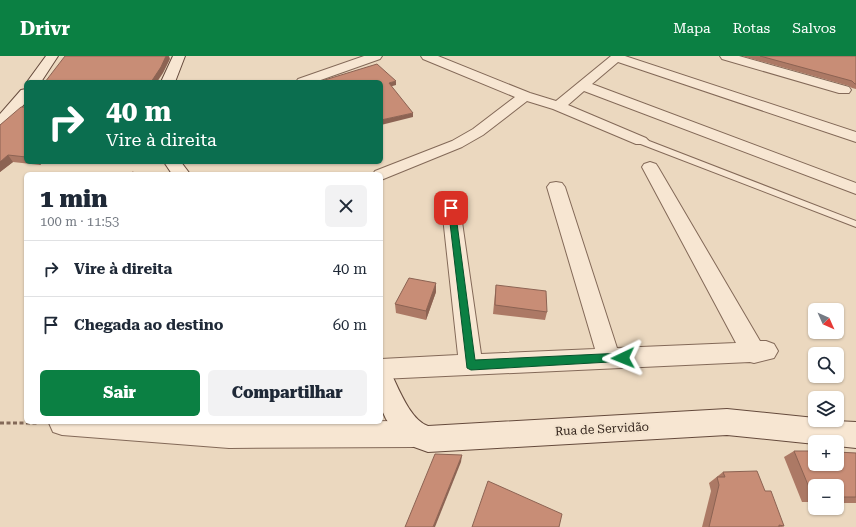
<!DOCTYPE html>
<html lang="pt">
<head>
<meta charset="utf-8">
<style>
	:root { --surface:#fff; --page:#f2f2f3; --text:#1f2937; --muted:#747a83; --line:#e0e1e3; --accent:#0b8043 }
	body { margin:0; font-family:"Roboto Serif",serif; background:var(--page); color:var(--text); height:100vh; display:flex; flex-direction:column; font-size:15px; white-space:nowrap }
	* { box-sizing:border-box; margin:0 }
	p { font-size:13px; color:var(--muted) }
	.icon { flex:none; width:22px; height:22px; fill:none; stroke:currentColor; stroke-width:2; stroke-linecap:round; stroke-linejoin:round }
	.map { position:relative; flex:1; overflow:hidden }
	.side { position:absolute; left:24px; top:116px; width:359px; height:252px; display:flex; flex-direction:column; background:var(--surface); border-radius:6px; box-shadow:0 1px 3px #0004 }
	.side>* { flex:none }
	.guide { position:absolute; left:24px; top:24px; width:359px; height:84px; border-radius:6px; box-shadow:0 1px 3px #0004; background:#0b6e4f; color:#fff; overflow:hidden }
	.needle { width:26px; rotate:135deg }
	.controls { position:absolute; left:808px; top:247px; display:grid; gap:8px }
	.controls a { display:grid; place-items:center; width:36px; height:36px; border-radius:6px; background:var(--surface); box-shadow:0 1px 3px #0004; font-size:20px }
	.pin { position:absolute; display:grid; place-items:center; width:34px; height:34px; color:#fff; margin:-17px; border-radius:8px; box-shadow:0 2px 6px #0006 }
	.me { position:absolute; width:44px; margin:-22px; rotate:268deg; stroke-linejoin:round; filter:drop-shadow(0 0 3px #0008) }
	.turn { display:flex; align-items:center; gap:14px; height:84px; padding:0 16px; font-size:18px }
	.turn .icon { width:52px; height:52px; stroke-width:2.5 }
	.turn b { display:block; font-size:28px; line-height:34px }
	.round { display:grid; place-items:center; flex:none; width:42px; height:42px; border-radius:6px; background:var(--page) }
	.headline { display:flex; align-items:center; justify-content:space-between; height:68px; padding:0 16px }
	h1 { font-size:24px; font-weight:800; line-height:30px }
	.cta { display:flex; gap:8px; margin-top:auto; padding:8px 16px }
	.cta a { flex:1; height:46px; border-radius:6px; background:var(--accent); color:#fff; font-size:16px; font-weight:800; line-height:46px; text-align:center }
	.cta a+a { background:var(--page); color:var(--text) }
	ul { padding:0; list-style:none }
	li { display:flex; align-items:center; gap:12px; height:56px; padding:0 16px; border-top:1px solid var(--line) }
	li div { flex:1 }
	li b { display:block; font-size:15px }
	li em { font-style:normal }
	header { display:flex; align-items:center; gap:24px; box-sizing:border-box; height:56px; padding:0 20px; background:var(--accent); color:#fff }
	header strong { font-size:19px }
	nav { display:flex; gap:22px; margin-inline-start:auto; font-size:14px }
	.map>svg:first-child { display:block }
</style>
</head>
<body>
<header>
<strong>Drivr</strong>
<nav><a>Mapa</a><a>Rotas</a><a>Salvos</a></nav>
</header>
<div class="map">
<svg width="856" height="471" viewBox="0 0 856 471">
	<rect width="100%" height="100%" fill="#ebd8bf"/>
	<g fill="none" stroke-linecap="round" stroke-linejoin="round">
		<defs>
			<path id="lane" d="M638,83H644L856,165V171L638,87Z"/>
			<path id="street" d="M364,0H382L380,3L315,26H296L298,23Z
				M421,0H438L530,37L556,45L611,0H625L856,76V86L618,6L592,28L856,127V138L584,35L568,49L646,82L649,85L646,88H636L553,53L527,45L483,79L462,91L381,124V118H373L375,115L452,85L473,73L515,41L423,3Z
				M720,0H739L849,31L851,34L849,37H839L722,3Z
				M650,106L656,108L658,111L760,285H766L774,288L778,295L774,302L754,307L750,306L381,323V303L458,299L442,152L445,148L451,146L457,148L460,152L481,298L595,293L547,131L550,127L556,126L562,127L565,131L617,292L736,287L642,111L644,108Z
				M413,365L422,369L426,378L422,387L413,391L229,392L62,379L53,376L49,367Z"/>
			<path id="secondary" d="M46,0H58L41,26H27Z
				M173,0H185L175,26H161Z
				M26,33V46L5,70L0,72V58L21,34Z
				M164,106H181L190,118H172Z
				M381,312L390,315C398,331 410,364 428,370L727,353L815,362V364L856,366V392L837,390V386H815V388L727,379L428,396L403,387L386,363L381,352Z"/>
		</defs>
		<!-- lane casing -->
		<use href="#lane" stroke="#836958" stroke-width="2"/>
		<!-- street casing -->
		<use href="#street" stroke="#836958" stroke-width="2"/>
		<!-- secondary casing -->
		<use href="#secondary" stroke="#654a3c" stroke-width="2"/>
		<!-- path -->
		<path stroke="#836958" stroke-width="3" stroke-dasharray="4 2.5" stroke-linecap="butt" d="M0,367H37"/>
		<!-- lane -->
		<use href="#lane" fill="#f7e6d2" fill-rule="evenodd"/>
		<!-- street -->
		<use href="#street" fill="#f7e6d2" fill-rule="evenodd"/>
		<!-- secondary -->
		<use href="#secondary" fill="#f7e6d2" fill-rule="evenodd"/>
	</g>
	<!-- wall -->
	<path fill="#ac7965" d="M742,0H856V33L852,32L849,30Z
		M26,49V106H43L40,109L13,106L0,116V69Z
		M496,229L547,256L545,264L493,258L495,237Z
		M436,236L426,264L396,257L395,248Z
		M794,395L856,397V447H837V430H815V446H802L784,401Z
		M723,416L765,435L784,470L782,471H702L711,435L709,427Z"/>
	<!-- shaded-wall -->
	<path fill="#8c6353" d="M166,0H169L170,3L163,17L157,26H151Z
		M396,25V29L389,31V27Z
		M413,57V61L381,69V64Z
		M8,99L13,106L0,116V106Z
		M38,106H43L40,109Z
		M436,227V236L426,264V255Z
		M462,399L461,406L435,471H433Z"/>
	<!-- building -->
	<path fill="#c88d76" stroke="#8c6353" d="M65,0H166L161,11L151,26H45Z
		M760,0H856V28H855L852,25Z
		M377,8L396,25L389,27L413,57L381,64V26H318Z
		M26,49V101L8,99L0,106V69L21,51H25Z
		M133,116L136,118H128Z
		M409,222L436,227L426,255L395,248Z
		M496,229L546,235L547,256L495,249Z
		M794,395H815V408H837V396L856,397V441H837V430H815V441H813Z
		M435,398L462,399L433,471H405Z
		M757,415L765,435H771L784,470L779,469V471H709L719,429L717,421H725L723,416Z
		M488,425L562,458L559,471H472Z"/>
	<!-- route -->
	<path fill="#0b8043" stroke="#07532c" d="M448,150H454L455,152L475,304L623,297L627,299L628,302L627,305L471,314L467,312Z"/>
	<g text-anchor="middle" stroke-width="4" stroke-linejoin="round" paint-order="stroke">
		<!-- near-street labels -->
		<g font-size="12" fill="#33241c" stroke="#f3e3ce">
			<text transform="translate(602 373) rotate(-3)" y="4">Rua de Servidão</text>
		</g>
	</g>
</svg>
<div class="controls">
<a><svg class="needle" viewBox="-14 -14 28 28"><path d="M0-13l5 13h-10z" fill="#e53935"/><path d="M0 13l5-13h-10z" fill="#747a83"/></svg></a>
<a><svg class="icon" aria-label="search" viewBox="0 0 24 24"><circle cx="10" cy="10" r="6"/><path d="M15 15l6 6"/></svg></a>
<a><svg class="icon" aria-label="layers" viewBox="0 0 24 24"><path d="M12 4l9 5-9 5-9-5zM3 14l9 5 9-5"/></svg></a>
<a>+</a>
<a>−</a>
</div>
<div class="pin" style="left:451px;top:152px;background:#d93025"><svg class="icon" aria-label="arrive" viewBox="0 0 24 24"><path d="M6 21V4h12l-3 4 3 4H6"/></svg></div>
<svg class="me" style="left:623px;top:302px" viewBox="-20 -20 40 40"><path d="M0-17L14 15 0 8-14 15z" fill="#0b8043" stroke="#fff" stroke-width="4"/></svg>
<div class="guide">
<div class="turn"><svg class="icon" aria-label="right" viewBox="0 0 24 24"><path d="M7 20v-9h11M14 6l5 5-5 5"/></svg><div><b>40 m</b>Vire à direita</div></div>
</div>
<section class="side">
<div class="headline"><div><h1>1 min</h1><p>100 m · 11:53</p></div><a class="round"><svg class="icon" aria-label="close" viewBox="0 0 24 24"><path d="M6 6l12 12M18 6L6 18"/></svg></a></div>
<ul>
<li><svg class="icon" aria-label="right" viewBox="0 0 24 24"><path d="M7 20v-9h11M14 6l5 5-5 5"/></svg><div><b>Vire à direita</b></div><em>40 m</em></li>
<li><svg class="icon" aria-label="arrive" viewBox="0 0 24 24"><path d="M6 21V4h12l-3 4 3 4H6"/></svg><div><b>Chegada ao destino</b></div><em>60 m</em></li>
</ul>
<div class="cta"><a>Sair</a><a>Compartilhar</a></div>
</section>
</div>
</body>
</html>
